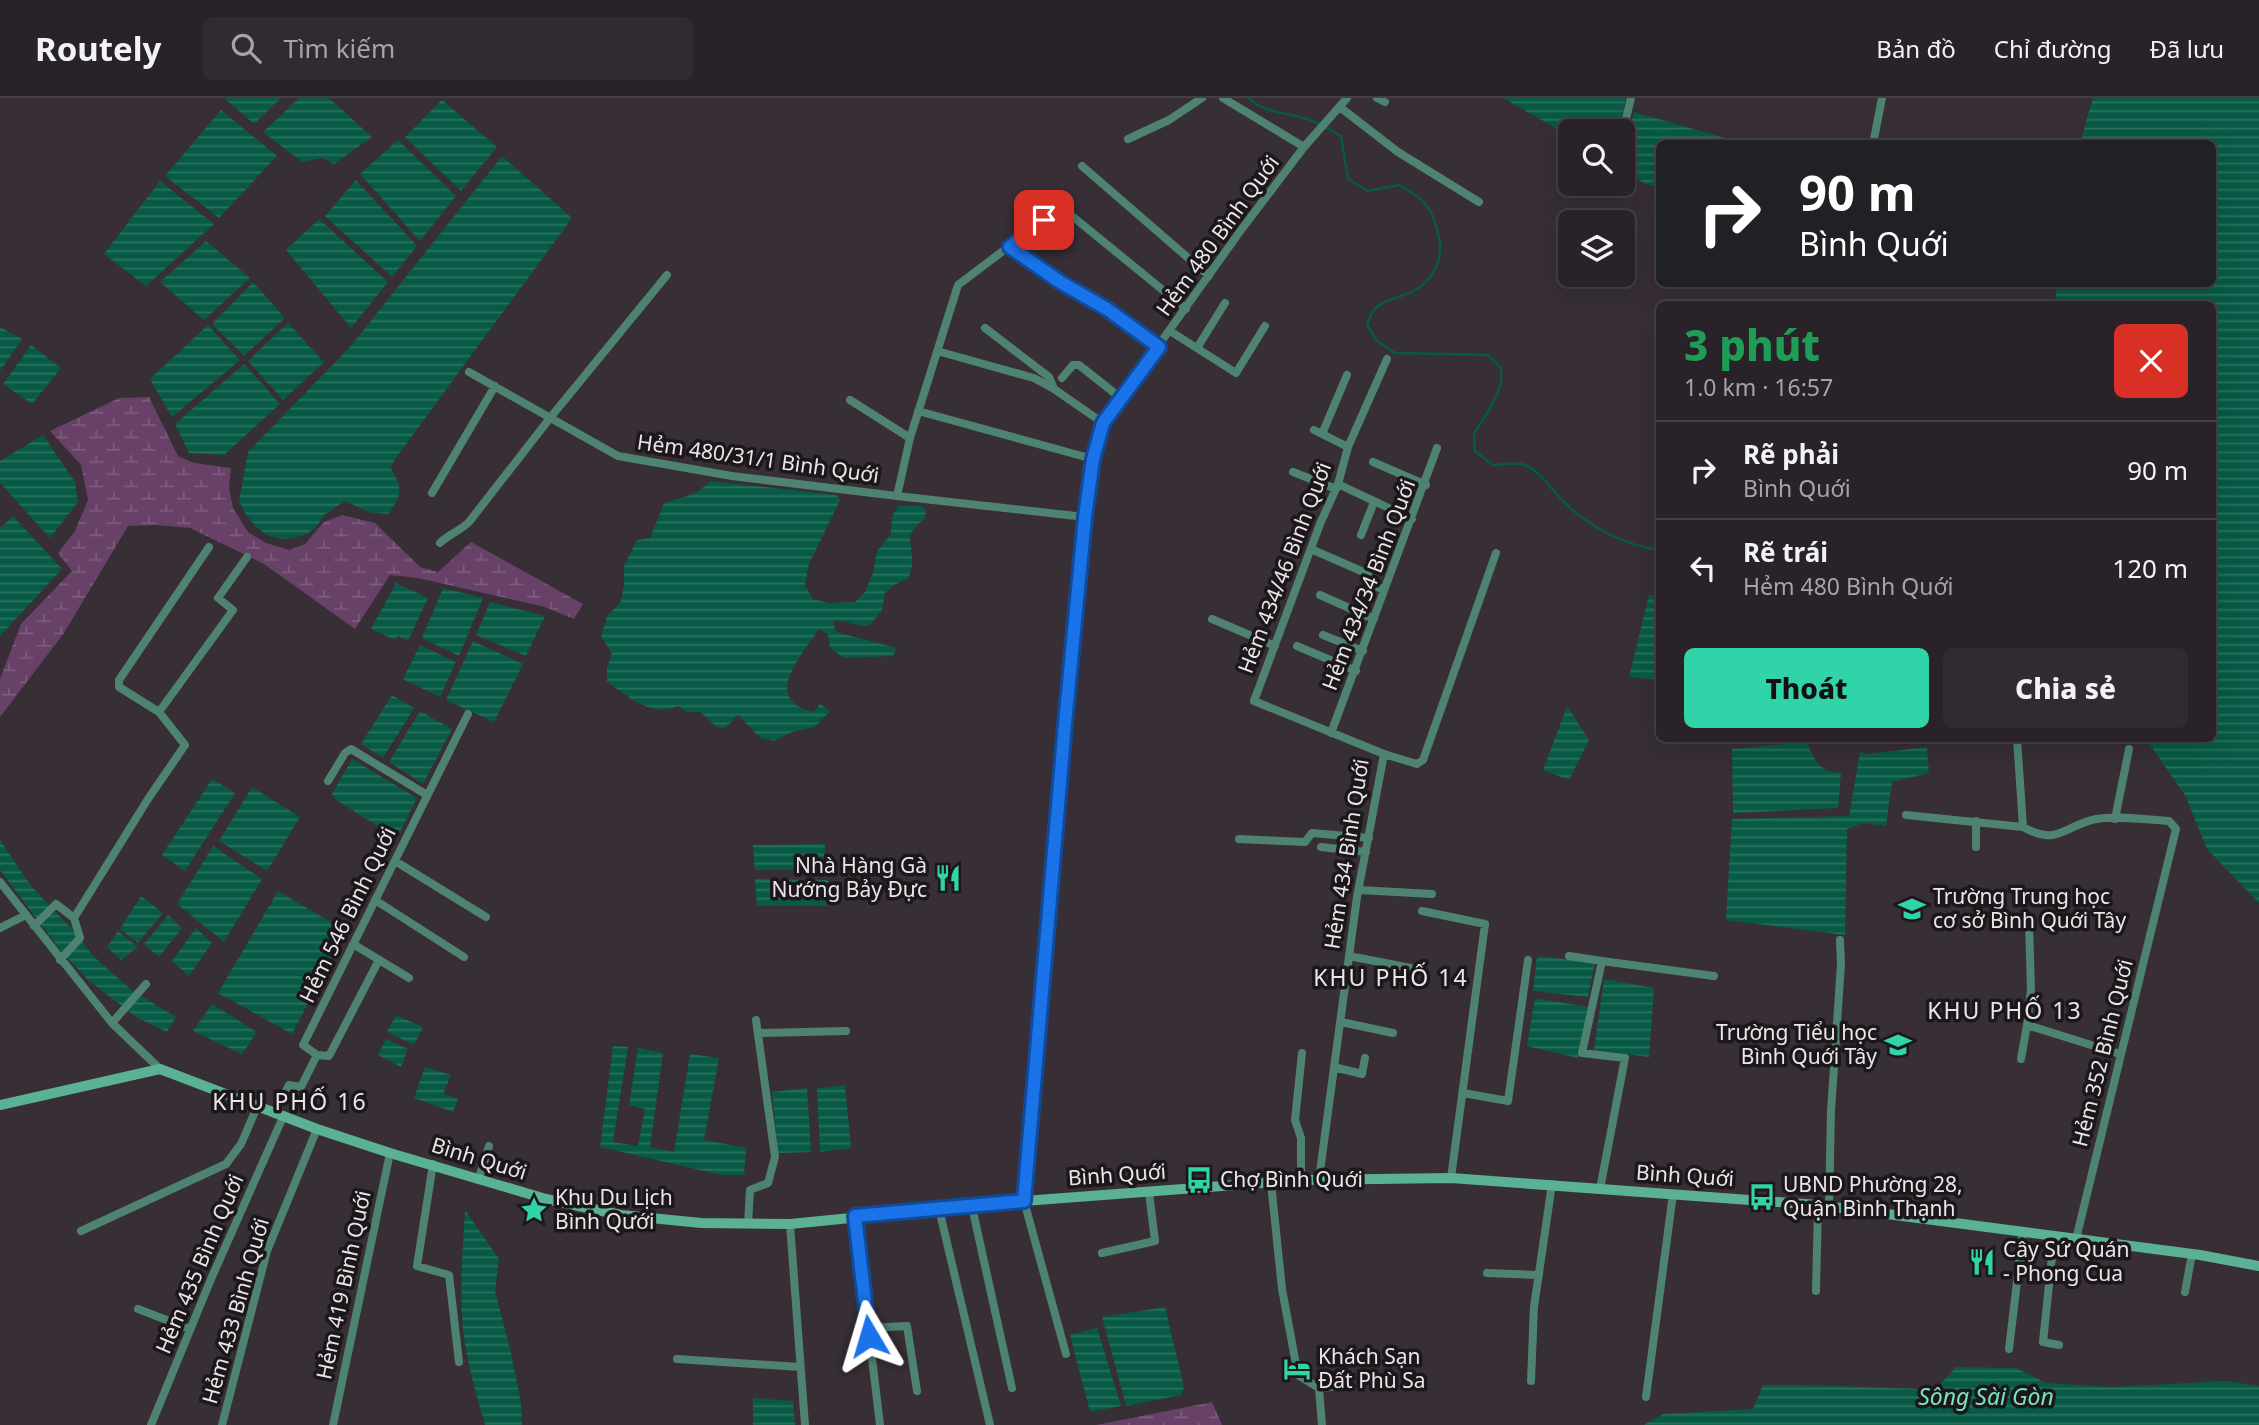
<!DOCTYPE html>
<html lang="vi">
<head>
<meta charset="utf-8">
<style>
	:root { --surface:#292228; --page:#312a30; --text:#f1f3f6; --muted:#a5a4a8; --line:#453f45; --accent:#31d4a9 }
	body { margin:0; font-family:"Noto Sans",sans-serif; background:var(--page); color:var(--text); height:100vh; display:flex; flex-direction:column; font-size:26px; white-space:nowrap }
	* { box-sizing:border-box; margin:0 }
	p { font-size:23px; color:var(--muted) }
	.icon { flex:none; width:38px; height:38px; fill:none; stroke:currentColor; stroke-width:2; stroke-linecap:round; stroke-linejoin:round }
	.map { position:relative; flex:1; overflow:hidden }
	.side { position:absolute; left:1656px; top:203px; width:560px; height:441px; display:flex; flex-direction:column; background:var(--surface); border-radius:10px; box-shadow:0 7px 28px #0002,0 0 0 2px var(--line) }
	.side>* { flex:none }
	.banner { position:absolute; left:1656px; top:42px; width:560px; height:147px; border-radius:10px; box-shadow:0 7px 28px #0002,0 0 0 2px var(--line); background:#202124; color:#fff; overflow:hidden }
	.tools { position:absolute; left:1558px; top:21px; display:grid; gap:14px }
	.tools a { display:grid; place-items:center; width:77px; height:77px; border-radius:10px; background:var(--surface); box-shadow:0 7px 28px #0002,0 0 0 2px var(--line); font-size:35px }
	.pin { position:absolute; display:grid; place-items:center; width:60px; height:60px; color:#fff; margin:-30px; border-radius:14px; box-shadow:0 4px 10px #0006 }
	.me { position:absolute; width:77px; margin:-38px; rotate:353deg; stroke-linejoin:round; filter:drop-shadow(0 0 5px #0008) }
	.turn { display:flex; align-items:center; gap:24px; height:147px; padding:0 28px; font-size:32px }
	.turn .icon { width:91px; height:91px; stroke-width:2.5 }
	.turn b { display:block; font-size:49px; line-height:60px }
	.round { display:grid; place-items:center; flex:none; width:74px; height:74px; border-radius:10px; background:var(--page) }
	.overview { display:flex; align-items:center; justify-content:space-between; height:119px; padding:0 28px }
	h1 { font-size:42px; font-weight:800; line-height:52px; color:#1e9e55 }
	.primary-button { display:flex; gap:14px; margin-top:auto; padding:14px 28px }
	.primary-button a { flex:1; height:80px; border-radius:10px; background:var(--accent); color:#111; font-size:28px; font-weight:800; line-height:80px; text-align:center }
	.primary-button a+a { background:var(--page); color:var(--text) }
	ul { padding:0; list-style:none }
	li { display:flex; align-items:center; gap:21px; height:98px; padding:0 28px; border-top:2px solid var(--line) }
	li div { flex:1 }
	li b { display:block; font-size:26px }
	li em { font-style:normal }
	header { display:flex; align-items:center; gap:42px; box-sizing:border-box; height:98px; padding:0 35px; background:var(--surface); border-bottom:2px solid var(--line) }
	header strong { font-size:33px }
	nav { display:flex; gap:38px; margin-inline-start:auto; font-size:24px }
	.search { width:490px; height:63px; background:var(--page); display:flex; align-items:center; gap:18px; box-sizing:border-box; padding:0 24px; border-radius:10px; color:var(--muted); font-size:26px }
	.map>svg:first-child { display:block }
</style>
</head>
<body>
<header>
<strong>Routely</strong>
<div class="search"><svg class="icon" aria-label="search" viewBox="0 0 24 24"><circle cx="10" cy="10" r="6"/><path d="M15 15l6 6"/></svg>Tìm kiếm</div>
<nav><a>Bản đồ</a><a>Chỉ đường</a><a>Đã lưu</a></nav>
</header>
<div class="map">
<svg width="2259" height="1327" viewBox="0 0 2259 1327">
	<defs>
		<pattern id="wetland-marsh" width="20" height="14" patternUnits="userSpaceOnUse" patternTransform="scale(1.75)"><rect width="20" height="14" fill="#674167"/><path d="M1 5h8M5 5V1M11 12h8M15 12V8" fill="none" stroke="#7d5c7d"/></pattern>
		<pattern id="water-rules" width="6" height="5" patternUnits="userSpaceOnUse" patternTransform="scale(1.75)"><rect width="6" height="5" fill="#075a45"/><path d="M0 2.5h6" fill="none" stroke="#2b7260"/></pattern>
	</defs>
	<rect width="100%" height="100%" fill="#372e36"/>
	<!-- wetland -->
	<path fill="url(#wetland-marsh)" d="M149,299L178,358L194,365L231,370L229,390L233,410L248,434L266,445L289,452L305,446L324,424L342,417L375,425L420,469L438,474L471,444L583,506L574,521L545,509L418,480L390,477L355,531L264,466L190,430L156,427L128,428L64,535L0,619V581L21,526L72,473L58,455L75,433L88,402L81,367L50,333L119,300Z
		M1212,1304L1222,1327H1096Z"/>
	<!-- water -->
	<path fill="url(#water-rules)" d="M224,0H281L254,26Z
		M299,0H329L372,39L334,66L323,60L302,64L263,34Z
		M1503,0H1626L1619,33H1570V38Z
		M2093,0H2259V805L2207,751L2185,697L2146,641L2212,640V206H2055L2057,186H2212V46L2080,45Z
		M442,2L497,49L461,93L405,39Z
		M221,12L277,58L219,120L165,78Z
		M1634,14L1725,40L1724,45L1659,46V89L1647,87L1622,72V58Z
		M398,42L456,98L420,143L360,76Z
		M502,58L572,120L393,364L391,371C403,390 402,398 388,416L369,414L345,403L324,417L317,428L307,436L294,440L282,441L269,438L256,429L246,417L239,403L248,354L350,249Z
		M356,82L417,148L392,179L325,118Z
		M160,83L214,126L146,188L104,156Z
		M319,121L388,184L351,230L286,152Z
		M206,143L250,180L204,222L160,184Z
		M253,184L285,220L244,258L212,226Z
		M288,225L324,264L283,302L248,263Z
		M208,227L240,262L172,319L150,281Z
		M0,229L22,241L0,273Z
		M31,247L61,270L32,306L3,286Z
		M244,266L280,306L224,357L189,355L175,326Z
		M43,337L75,384L78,404L50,440L0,385V363Z
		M710,383L837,397L840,402L809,466L805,487L813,501L829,505L855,504L865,494L873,475L877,453L891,436L892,418L898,408H921L926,412L925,420C903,439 912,439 912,462C913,468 910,474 909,480L894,487L885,495L882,512L869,528C856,529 845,521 833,523L836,534L897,550L893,558L844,560L830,550L828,536L819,531C802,557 760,602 814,614L820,606L830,613L815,629L792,634L774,643L760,640L738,617L724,631L717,629L700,614H687L678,608C651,620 630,599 607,584V570L612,556L601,538L607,519L621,503L624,486V468L637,442L650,440L664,405C682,399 697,398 710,383Z
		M13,418L62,471L0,538V430Z
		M396,485L428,500L408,543L398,538L395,542L371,531Z
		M443,490L483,500L459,558L422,540Z
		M1649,497H1659V582L1629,579Z
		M490,504L545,518L526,558L476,537Z
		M473,543L523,566L494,624L446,602Z
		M420,547L456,564L440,599L403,581Z
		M392,597L414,610L383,660L361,646Z
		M1567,608L1589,642L1569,682L1543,672Z
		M420,613L452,631L423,686L389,664Z
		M1807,644C1814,663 1819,673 1841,675L1838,710L1733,715L1732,651Z
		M1927,649L1929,675L1892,684L1886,728L1863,725L1847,731L1845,837L1726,822L1732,721L1849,718L1860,654L1868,656Z
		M352,661L417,700L397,740L336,702L332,696Z
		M212,681L235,695L185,773L162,757Z
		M252,689L300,719L267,773L219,743Z
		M0,742L31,788L73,832L94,859L133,893L176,919L167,934L136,919L87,881L58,849L0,772Z
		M825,746L824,772H755L753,747Z
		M213,748L262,781L224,844L177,806Z
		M755,781L828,782V808H757Z
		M278,793L346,833L292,936L218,895Z
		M141,798L163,815L138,845L120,831Z
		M168,817L182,830L159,859L144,846Z
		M196,830L212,845L189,878L172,863Z
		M118,833L138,849L121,862L107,849Z
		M1537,858L1595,865L1588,899L1533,893Z
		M1604,881L1654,890L1649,959L1594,952Z
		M1535,900L1588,909L1578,960L1527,948Z
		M212,906L257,934L242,956L193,933Z
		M396,917L423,929L414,947L387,934Z
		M386,941L408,951L401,969L378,957Z
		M613,948L628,949L613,1044L638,1048L645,1011L629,1007L638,950L663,955L650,1049L674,1054L690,956L719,960L704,1042L746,1050L744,1077H722L600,1049Z
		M425,969L451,977L443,996L458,1001L453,1014L414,1000Z
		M845,987L851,1050L820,1054L817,990Z
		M807,990L811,1054L778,1055L772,994Z
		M465,1112L499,1161L495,1193L511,1255L521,1304L522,1327H485C476,1296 467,1264 463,1232C459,1192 463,1152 465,1112Z
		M1165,1209L1184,1289L1181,1297L1126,1308L1102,1219Z
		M1097,1230L1121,1308L1090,1314L1070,1237Z
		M1956,1269L2016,1270L2046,1285L2112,1289L2227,1283L2259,1288V1327H1644L1663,1316L1753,1311L1763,1287C1821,1286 1878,1291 1936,1291Z
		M753,1300L793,1303L795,1327H753Z"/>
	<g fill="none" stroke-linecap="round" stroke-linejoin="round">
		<!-- stream -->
		<path stroke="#075a45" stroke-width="2.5" d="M1249,0C1268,19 1296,13 1319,26
			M1325,29L1341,38L1348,81L1368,93L1399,87C1423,100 1432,108 1438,135C1444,157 1437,178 1417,191C1405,199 1384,200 1374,212C1371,216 1369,223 1367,227L1377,243L1395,255L1488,257L1501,270V286L1492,307L1474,336L1475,353L1493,367C1503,367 1517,363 1525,367C1543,375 1550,391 1564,404C1589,429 1624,447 1659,452"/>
		<!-- minor -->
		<path stroke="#4f8371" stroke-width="8" d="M1223,0L1304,49
			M1377,0L1385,4
			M1341,10L1398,54L1479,104
			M1622,37L1631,0
			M1128,41L1169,22L1202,0
			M1873,46L1882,0
			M1082,68L1209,178
			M1010,149L1060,184L1107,211L1159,249
			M985,230L1049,279L1054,291
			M1170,233L1236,275L1265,228
			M1197,250L1225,205
			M937,253L1034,280L1054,291L1103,325
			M469,274L618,358L732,378L897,398
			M1062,280L1073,267H1079L1122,301
			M850,302L910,340L897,398L1085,419
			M918,313L1093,361
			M1314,332L1348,349
			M1322,336L1347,277
			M910,340L958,187L1061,109L1186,211
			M1373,364L1426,387
			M1293,374L1336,391
			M1338,386L1412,421
			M432,395L495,288
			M1361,437L1374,404
			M440,445C449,436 460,433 469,424L550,320L667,177
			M1311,451L1368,476L1371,486L1384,492
			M1320,497L1374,521
			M1212,521L1275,548
			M1323,537L1363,553
			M1297,548L1356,573
			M159,614L233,512L218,500L247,459
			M1331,635L1437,350
			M2017,640L2023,729C2058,749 2065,727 2096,721C2119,717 2145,722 2169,723L2176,731L2076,1141
			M1384,656L1417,666L1423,662L1496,455
			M328,683L345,655L351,651L427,697
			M1906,717L2023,729
			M2115,721L2129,651
			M1976,723V749
			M1239,741L1305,744L1312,735L1369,740
			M1321,749L1366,754
			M395,763L486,819
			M0,784L112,925L160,971
			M1359,792L1432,796
			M375,802L464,859
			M1422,813L1485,826L1451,1080
			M34,828L56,806L74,820L148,701L185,647L159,614L119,589V582L209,449
			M0,830L26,817
			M353,846L409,880
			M1349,858L1421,872
			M1569,858L1602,863
			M60,862L80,840L74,820
			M1341,924L1393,935
			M112,925L146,886
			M2027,927L2031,891L2029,825
			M758,935L846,933
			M317,957L329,958L379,862
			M2021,961L2027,927L2120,956
			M1334,969L1362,976L1365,960
			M1463,995L1508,1003L1528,862
			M275,1016L289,987L301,989L317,957L303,947L468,616
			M433,1066L417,1168L449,1177L459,1264
			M479,1080L489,1048
			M1319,1081L1357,799L1384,656L1254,603L1320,426L1338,386L1348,349L1387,261
			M1301,1082V1040L1295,1022L1302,955
			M1271,1085L1282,1191L1298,1277L1319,1290L1322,1327
			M1600,1091L1625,960L1582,955L1602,863L1714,878
			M972,1109L1012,1290
			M1829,1109L1831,1013L1841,866L1840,842
			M939,1111L990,1327
			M855,1118L880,1327
			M748,1126L750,1092L768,1085L775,1059L756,922
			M790,1126L805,1327
			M81,1133L226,1066L241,1046L257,1009
			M2054,1139L2043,1244L2059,1247
			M1102,1155L1155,1143L1149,1095
			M1487,1175L1539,1177
			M1816,1193L1818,1107
			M2185,1194L2192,1156
			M138,1211L190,1231
			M868,1230L907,1228L917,1293
			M2009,1251L2023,1133
			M1066,1256L1024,1103L1085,419L1093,361L1103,325L1241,132L1304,49L1347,0
			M677,1261L800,1269
			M1531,1283L1534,1209L1552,1086
			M1319,1290L1343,1288
			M1646,1299L1673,1096
			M151,1327L211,1181L283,1019
			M222,1327L267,1153L317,1031
			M333,1327L390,1055"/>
		<!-- secondary -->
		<path stroke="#5ab194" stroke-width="10" d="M0,1007L160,971L317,1031L390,1055L546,1101L621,1117L701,1125L790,1126L1024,1103L1301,1082L1451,1080L1818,1107L2200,1157L2259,1168"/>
	</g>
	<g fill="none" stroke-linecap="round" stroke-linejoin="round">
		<defs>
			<path id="route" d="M869,1238L855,1118L1024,1103L1065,626L1085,419L1093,361L1103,325L1159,249L1107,211L1060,184L1010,149L1044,122"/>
		</defs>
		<!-- route casing -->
		<use href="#route" stroke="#114b97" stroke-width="18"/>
		<!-- route -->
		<use href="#route" stroke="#1a73e8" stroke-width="12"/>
	</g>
	<!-- icons -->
	<defs>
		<symbol id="restaurant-bare" viewBox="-9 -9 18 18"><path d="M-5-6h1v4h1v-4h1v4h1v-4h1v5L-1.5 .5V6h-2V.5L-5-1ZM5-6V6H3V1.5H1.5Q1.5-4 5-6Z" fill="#31d4a9" stroke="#1b171b" stroke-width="2.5" paint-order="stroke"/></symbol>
		<symbol id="school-bare" viewBox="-9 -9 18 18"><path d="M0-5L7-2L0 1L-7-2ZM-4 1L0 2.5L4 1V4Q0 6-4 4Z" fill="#31d4a9" stroke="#1b171b" stroke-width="2.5" paint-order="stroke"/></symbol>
		<symbol id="bus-bare" viewBox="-9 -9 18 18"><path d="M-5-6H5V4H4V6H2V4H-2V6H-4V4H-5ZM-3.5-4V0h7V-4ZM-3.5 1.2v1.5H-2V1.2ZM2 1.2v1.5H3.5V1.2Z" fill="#31d4a9" stroke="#1b171b" stroke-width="2.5" paint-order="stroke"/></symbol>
		<symbol id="sight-bare" viewBox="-9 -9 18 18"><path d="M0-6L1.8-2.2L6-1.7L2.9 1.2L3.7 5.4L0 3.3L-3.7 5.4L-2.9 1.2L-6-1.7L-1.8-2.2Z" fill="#31d4a9" stroke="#1b171b" stroke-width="2.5" paint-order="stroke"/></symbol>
		<symbol id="hotel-bare" viewBox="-9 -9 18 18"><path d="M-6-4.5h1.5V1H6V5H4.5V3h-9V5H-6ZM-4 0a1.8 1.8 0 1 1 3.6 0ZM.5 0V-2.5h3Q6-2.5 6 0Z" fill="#31d4a9" stroke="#1b171b" stroke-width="2.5" paint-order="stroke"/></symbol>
	</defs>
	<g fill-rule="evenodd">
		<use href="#restaurant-bare" x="929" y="761" width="38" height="38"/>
		<use href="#school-bare" x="1893" y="792" width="38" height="38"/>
		<use href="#school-bare" x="1879" y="928" width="38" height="38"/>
		<use href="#bus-bare" x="1180" y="1063" width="38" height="38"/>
		<use href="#bus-bare" x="1743" y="1080" width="38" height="38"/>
		<use href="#sight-bare" x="515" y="1093" width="38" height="38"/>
		<use href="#restaurant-bare" x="1963" y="1145" width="38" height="38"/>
		<use href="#hotel-bare" x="1278" y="1252" width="38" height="38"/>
	</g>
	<g text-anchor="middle" stroke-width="7" stroke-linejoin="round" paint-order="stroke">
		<!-- street labels -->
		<g font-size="21" fill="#ebe5ea" stroke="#1b171b">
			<text transform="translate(1218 138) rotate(-54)" y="7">Hẻm 480 Bình Quới</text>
			<text transform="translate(758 361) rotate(8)" y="7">Hẻm 480/31/1 Bình Quới</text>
			<text transform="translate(1285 470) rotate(-69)" y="7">Hẻm 434/46 Bình Quới</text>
			<text transform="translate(1369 487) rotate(-69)" y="7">Hẻm 434/34 Bình Quới</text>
			<text transform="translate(1347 756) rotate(-81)" y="7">Hẻm 434 Bình Quới</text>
			<text transform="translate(348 817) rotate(-64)" y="7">Hẻm 546 Bình Quới</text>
			<text transform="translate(2103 955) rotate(-76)" y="7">Hẻm 352 Bình Quới</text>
			<text transform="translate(479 1061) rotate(17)" y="7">Bình Quới</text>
			<text transform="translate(1117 1077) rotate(-4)" y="7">Bình Quới</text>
			<text transform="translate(1685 1078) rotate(4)" y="7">Bình Quới</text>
			<text transform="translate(200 1166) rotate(-67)" y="7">Hẻm 435 Bình Quới</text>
			<text transform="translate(344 1187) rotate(-78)" y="7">Hẻm 419 Bình Quới</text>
			<text transform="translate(236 1213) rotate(-74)" y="7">Hẻm 433 Bình Quới</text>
		</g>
		<!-- poi labels -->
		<g font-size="21" fill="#ebe5ea" stroke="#1b171b" text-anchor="start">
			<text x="927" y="775" text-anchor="end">Nhà Hàng Gà<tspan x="927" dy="24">Nướng Bảy Đực</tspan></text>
			<text x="1933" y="806">Trường Trung học<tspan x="1933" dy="24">cơ sở Bình Quới Tây</tspan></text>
			<text x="1877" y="942" text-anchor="end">Trường Tiểu học<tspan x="1877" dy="24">Bình Quới Tây</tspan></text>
			<text x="1220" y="1089">Chợ Bình Quới</text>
			<text x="1783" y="1094">UBND Phường 28,<tspan x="1783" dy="24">Quận Bình Thạnh</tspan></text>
			<text x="555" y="1107">Khu Du Lịch<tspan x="555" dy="24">Bình Qưới</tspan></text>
			<text x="2003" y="1159">Cây Sứ Quán<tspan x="2003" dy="24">- Phong Cua</tspan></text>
			<text x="1318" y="1266">Khách Sạn<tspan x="1318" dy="24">Đất Phù Sa</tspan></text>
		</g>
		<!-- neighbourhood labels -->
		<g font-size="23" letter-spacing="2" fill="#ebe5ea" stroke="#1b171b">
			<text x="1391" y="888">KHU PHỐ 14</text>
			<text x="2005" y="921">KHU PHỐ 13</text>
			<text x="290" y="1012">KHU PHỐ 16</text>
		</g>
		<!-- water labels -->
		<g font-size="23" font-style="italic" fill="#7ae2bf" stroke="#1b171b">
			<text x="1986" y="1307">Sông Sài Gòn</text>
		</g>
	</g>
</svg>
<div class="tools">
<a><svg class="icon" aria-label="search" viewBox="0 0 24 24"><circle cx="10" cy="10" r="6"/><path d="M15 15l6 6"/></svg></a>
<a><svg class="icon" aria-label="layers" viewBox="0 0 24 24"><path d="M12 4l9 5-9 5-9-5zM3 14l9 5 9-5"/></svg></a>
</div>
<div class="pin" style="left:1044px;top:122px;background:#d93025"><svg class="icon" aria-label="arrive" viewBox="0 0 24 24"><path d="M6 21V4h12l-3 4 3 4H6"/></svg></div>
<svg class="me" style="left:869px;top:1238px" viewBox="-20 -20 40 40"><path d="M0-17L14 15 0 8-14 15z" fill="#1a73e8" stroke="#fff" stroke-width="4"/></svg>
<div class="banner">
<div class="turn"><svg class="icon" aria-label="right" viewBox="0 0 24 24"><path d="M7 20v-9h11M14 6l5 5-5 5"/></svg><div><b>90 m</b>Bình Quới</div></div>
</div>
<section class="side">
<div class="overview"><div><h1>3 phút</h1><p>1.0 km · 16:57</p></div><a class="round" style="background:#d93025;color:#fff"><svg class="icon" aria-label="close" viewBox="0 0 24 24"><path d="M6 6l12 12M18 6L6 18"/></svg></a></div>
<ul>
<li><svg class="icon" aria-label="right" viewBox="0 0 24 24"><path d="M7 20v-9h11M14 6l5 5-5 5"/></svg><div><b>Rẽ phải</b><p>Bình Quới</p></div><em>90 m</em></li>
<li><svg class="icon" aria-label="left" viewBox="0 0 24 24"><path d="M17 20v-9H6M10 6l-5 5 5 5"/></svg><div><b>Rẽ trái</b><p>Hẻm 480 Bình Quới</p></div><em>120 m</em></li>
</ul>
<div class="primary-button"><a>Thoát</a><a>Chia sẻ</a></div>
</section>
</div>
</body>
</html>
